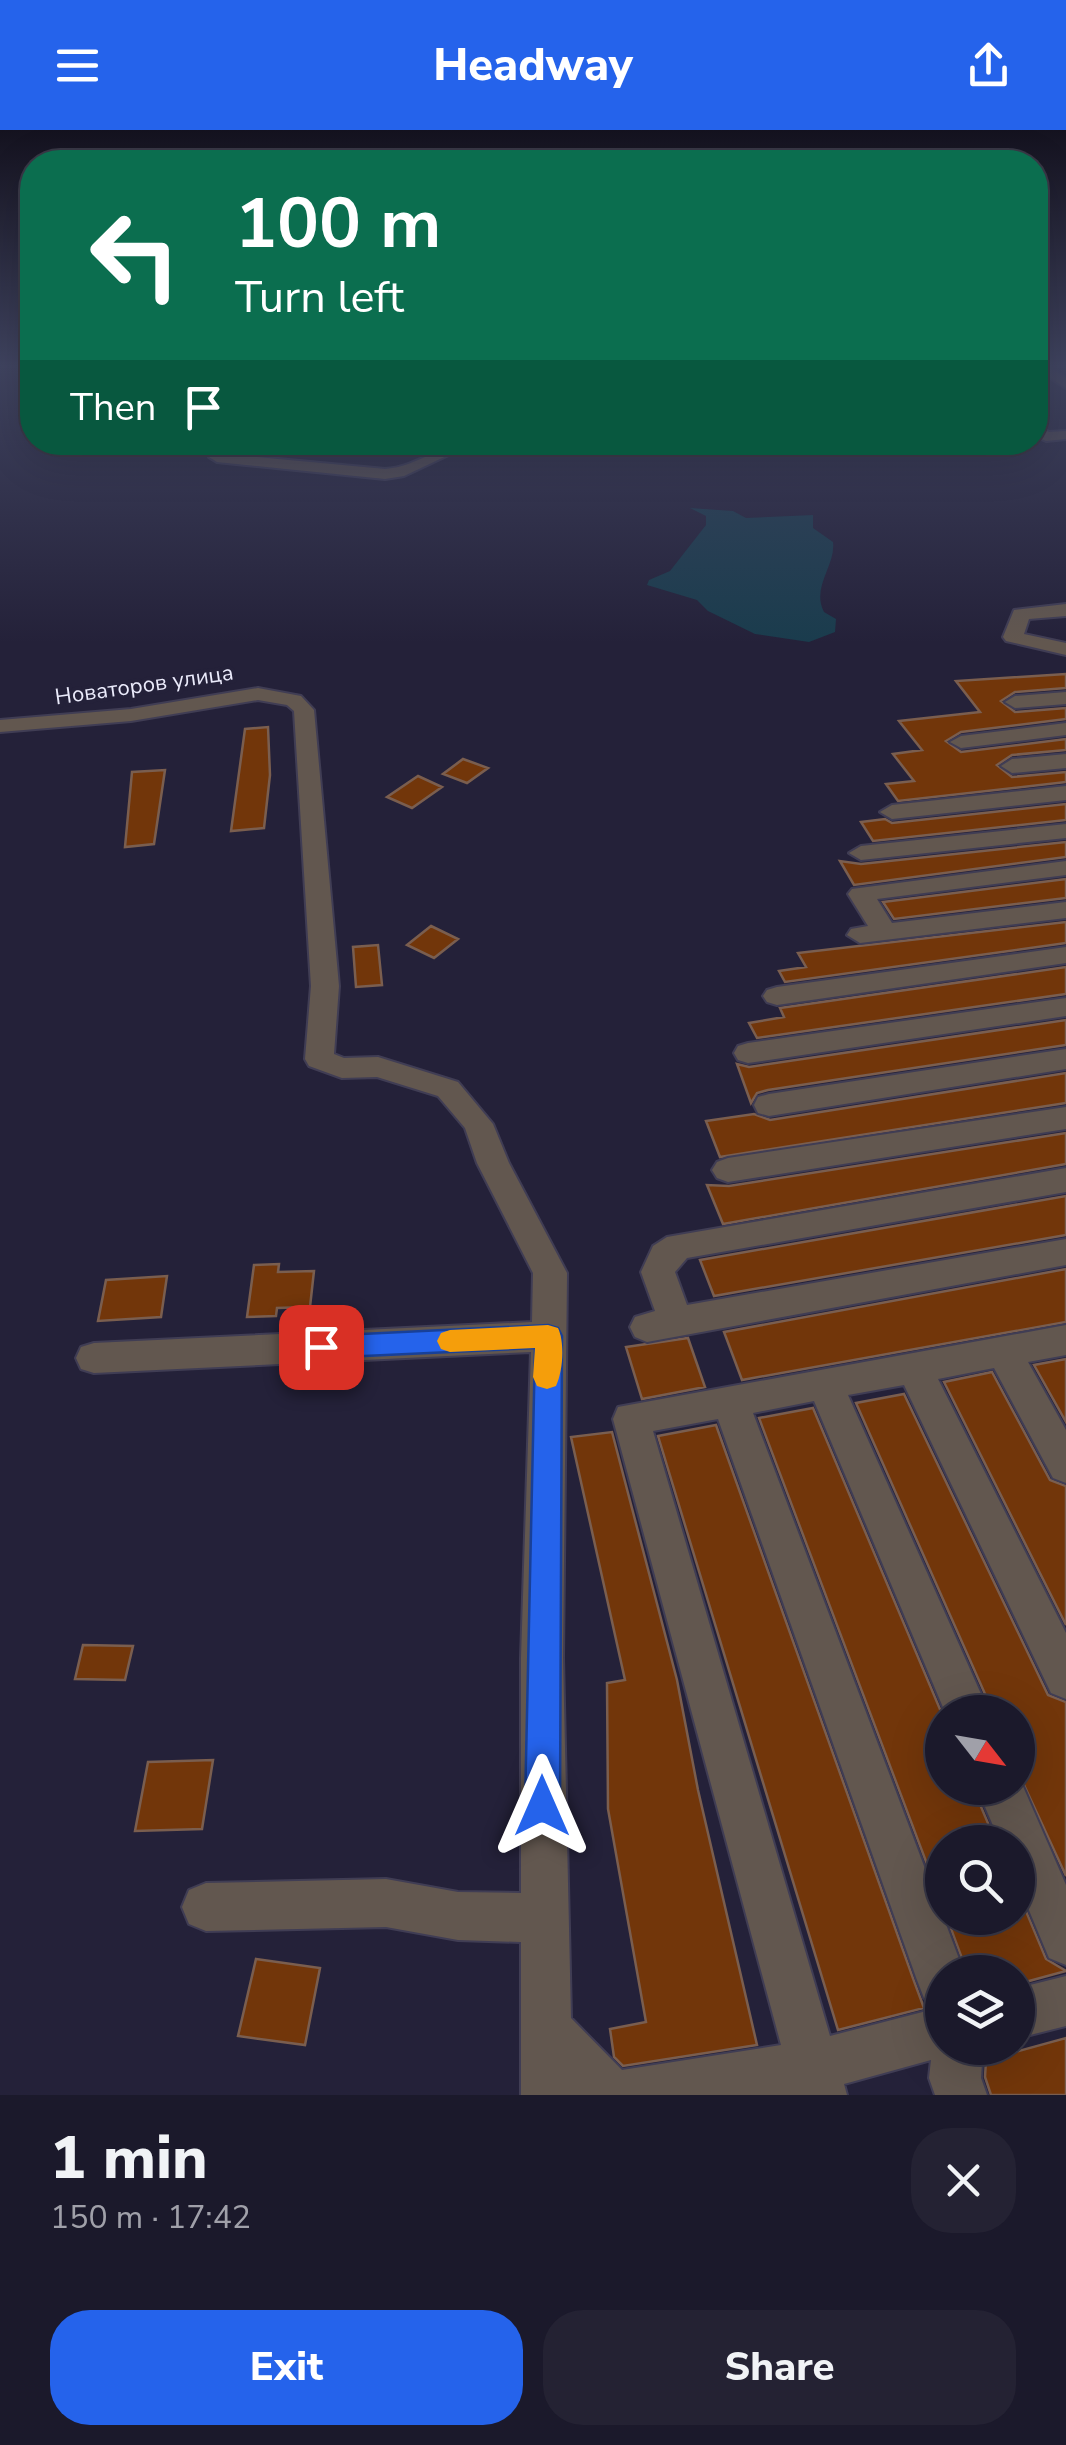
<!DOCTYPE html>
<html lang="en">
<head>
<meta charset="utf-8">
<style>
	:root { --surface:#1b192b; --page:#242233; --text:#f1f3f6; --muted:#a0a0a9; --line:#393847; --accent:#2563eb }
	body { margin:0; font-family:"Nunito Sans",sans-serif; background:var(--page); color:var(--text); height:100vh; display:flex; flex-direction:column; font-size:38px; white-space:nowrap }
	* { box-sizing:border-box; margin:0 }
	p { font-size:32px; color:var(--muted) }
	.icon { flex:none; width:55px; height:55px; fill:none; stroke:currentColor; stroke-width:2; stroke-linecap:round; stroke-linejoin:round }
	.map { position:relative; height:1965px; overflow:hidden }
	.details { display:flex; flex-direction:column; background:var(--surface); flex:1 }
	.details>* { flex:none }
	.guide { position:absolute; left:20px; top:20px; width:1028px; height:305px; border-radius:40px; box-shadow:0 10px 40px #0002,0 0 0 2px var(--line); background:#0b6e4f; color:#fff; overflow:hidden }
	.needle { width:65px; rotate:121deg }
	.fabs { position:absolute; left:925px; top:1565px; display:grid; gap:20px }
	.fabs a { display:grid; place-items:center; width:110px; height:110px; border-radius:50%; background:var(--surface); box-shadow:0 10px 40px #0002,0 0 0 2px var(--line); font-size:50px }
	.pin { position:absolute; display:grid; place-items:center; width:85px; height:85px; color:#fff; margin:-42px; border-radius:20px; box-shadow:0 5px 15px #0006 }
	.me { position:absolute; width:110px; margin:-55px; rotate:0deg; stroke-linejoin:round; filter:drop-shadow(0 0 8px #0008) }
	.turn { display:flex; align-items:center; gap:35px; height:210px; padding:0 50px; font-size:45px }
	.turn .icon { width:130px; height:130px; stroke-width:2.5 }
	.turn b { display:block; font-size:70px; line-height:85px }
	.then { display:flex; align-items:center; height:95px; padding:0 50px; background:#0003; gap:20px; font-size:38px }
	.round { display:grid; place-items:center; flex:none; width:105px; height:105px; border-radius:40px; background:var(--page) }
	.summary { display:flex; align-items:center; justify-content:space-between; height:170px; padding:0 50px }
	h1 { font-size:60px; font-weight:800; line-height:75px }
	.primary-button { display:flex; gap:20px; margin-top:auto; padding:20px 50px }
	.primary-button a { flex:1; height:115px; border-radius:40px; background:var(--accent); color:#fff; font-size:40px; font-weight:800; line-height:115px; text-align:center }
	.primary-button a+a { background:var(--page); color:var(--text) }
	header { display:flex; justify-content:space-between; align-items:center; height:130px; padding:0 50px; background:var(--accent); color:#fff; font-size:45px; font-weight:800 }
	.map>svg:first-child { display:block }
</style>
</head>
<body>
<header><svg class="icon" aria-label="menu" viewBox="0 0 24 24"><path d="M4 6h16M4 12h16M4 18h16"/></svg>Headway<svg class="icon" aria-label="share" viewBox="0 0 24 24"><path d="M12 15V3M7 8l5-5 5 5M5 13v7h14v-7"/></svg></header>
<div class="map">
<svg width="1066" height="1965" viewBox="0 0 1066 1965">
	<rect width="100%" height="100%" fill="#242139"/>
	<!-- water -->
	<path fill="#1a3c4d" d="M690,378L733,381L746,388L813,385V398L833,412C836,436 811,457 824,482L836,489L835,502L809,512L755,504L708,481L697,470L647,455L649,450L670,441L706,395V386Z"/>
	<!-- building -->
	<path fill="#72360a" stroke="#7a5e4f" stroke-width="2.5" d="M1066,544V558L1015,562L1001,571L1015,582L1066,578V589L961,602L946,611L961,622L1066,609V620L1012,625L997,635L1012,647L1066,642V652L898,671L886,654L914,651L893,624L922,620L899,591L980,582L956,551Z
		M268,597L270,645L264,698L231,701L245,599Z
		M463,629L488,638L467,653L443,644Z
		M165,640L154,714L125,717L132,642Z
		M418,646L442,657L412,678L387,667Z
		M1066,674V690L873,711L861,692L885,689L892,693Z
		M1066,712V727L854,755L840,731L861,734Z
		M1066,749V768L894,789L883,772Z
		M1066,792V813L785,852L779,841L806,837L798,823Z
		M431,796L458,809L434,828L407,815Z
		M378,815L382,855L356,857L353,817Z
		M1066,837V864L757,908L749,893L784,887L780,878Z
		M1066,890V915L768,960L757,963L751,973L737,934L749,937Z
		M1066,943V973L720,1027L706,991L754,984L770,990Z
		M1066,1003V1034L723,1094L707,1055L729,1056Z
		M1066,1066V1105L714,1166L700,1130Z
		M279,1134L278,1142L314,1141L310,1177L277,1178L276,1186L247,1187L254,1135Z
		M1066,1139V1192L742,1250L724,1202Z
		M167,1146L161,1187L98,1191L106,1150Z
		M688,1208L705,1257L642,1269L626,1217Z
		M1066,1229V1292L1034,1235Z
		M992,1242L1050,1350L1066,1356V1495L944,1252Z
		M904,1264L1048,1565L1066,1572V1746L1018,1642V1582H993L856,1273Z
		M813,1278L942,1584V1658H973L996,1712H942V1774L759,1288Z
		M716,1295L914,1851L924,1878L838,1900L658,1306Z
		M612,1302L677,1550L698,1660L757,1915L623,1936L614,1927L610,1899L646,1892L608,1679L607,1553L625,1550L571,1307Z
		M83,1515L133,1516L125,1550L75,1549Z
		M213,1630L202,1699L135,1701L148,1632Z
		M1018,1762L1046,1829L1066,1841L1018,1854V1842H967L947,1788H1018Z
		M256,1829L320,1838L305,1915L238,1906Z
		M1066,1908V1965H991L985,1947L986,1930Z"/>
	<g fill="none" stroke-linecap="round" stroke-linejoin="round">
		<defs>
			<path id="minor" d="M1035,238H1050L1066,248V258Z
				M1035,295L1049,302L1066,301V309L1046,311L1035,306Z
				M206,312H221L224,324L385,339C418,337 442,312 476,312L404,346L385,349L217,332L209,327Z
				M1066,474V486L1029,489L1024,504L1066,513V525L1006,511L1003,507L1014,480Z
				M258,558L301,566L314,580L339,856L334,924L344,928L378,927L458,952L493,994L509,1033L567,1143L563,1528L571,1888L622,1940L781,1915L613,1289L618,1277L1066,1195V1225L1028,1232L1066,1300V1353L1053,1348L994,1238L938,1249L1066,1503V1569L1051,1563L904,1255L848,1265L989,1582H945L814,1271L753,1283L964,1842H942V1875L924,1868L917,1850L718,1289L653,1301L830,1906L942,1877V1918H983L981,1948L987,1965H935L929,1948L931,1930L844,1954L847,1965H521V1812L458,1810L386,1797L206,1801L189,1794L182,1777L189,1760L206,1753L386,1749L458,1762L521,1763V1528L531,1222L94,1243L81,1239L76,1228L81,1217L94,1213L532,1192L533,1143L477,1033L465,998L438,966L377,947L342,948L309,936L305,929L311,856L294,581L287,575L258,570L131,591L0,602V590L131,579Z
				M1066,562V574L1015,578L1005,572L1015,566Z
				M1066,593V605L961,618L950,612L961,606Z
				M1066,624V638L1012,643L1001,636L1012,629Z
				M1066,656V670L892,689L880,682L892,675Z
				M1066,694V708L861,730L849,723L861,716Z
				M1066,731V745L877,769L892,793L1066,772V788L860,813L847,805L851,799L868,796L848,764L852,759Z
				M1066,817V833L777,875L767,872L763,866L767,860L777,857Z
				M1066,868V886L748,933L738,930L734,923L738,916L748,913Z
				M1066,919V939L769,986L758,983L754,975L758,967L769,964Z
				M1066,977V999L728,1052L717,1048L712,1040L717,1032L728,1028Z
				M1066,1038V1062L687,1128L675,1142L687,1175L1066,1109V1135L647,1212L635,1207L630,1197L635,1187L655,1181L641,1142L653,1116L667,1107Z
				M1018,1645L1066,1755V1835L1049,1828L1018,1754V1712H1000L977,1658H1018Z
				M1066,1846V1896L1018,1908V1858Z"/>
		</defs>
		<!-- minor casing -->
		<use href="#minor" stroke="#403d54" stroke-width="4"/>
		<!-- minor -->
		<use href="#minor" fill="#62574f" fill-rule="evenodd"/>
	</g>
	<!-- sky -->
	<linearGradient id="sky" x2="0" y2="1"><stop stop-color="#14121f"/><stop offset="0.46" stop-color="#3f435f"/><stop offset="1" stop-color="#3f435f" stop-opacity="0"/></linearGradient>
	<rect width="1066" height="513" fill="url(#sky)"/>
	<!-- route -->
	<path fill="#2563eb" stroke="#184099" stroke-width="2.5" d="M548,1195L558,1198L562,1206L560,1676L555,1689L542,1694L530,1689L525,1676L535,1218L321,1228L312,1225L308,1217L312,1209L321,1206Z"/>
	<!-- slow -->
	<path fill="#f59e0b" d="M548,1195L558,1198C565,1213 563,1241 556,1256L547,1259L537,1256L533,1247L535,1218L450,1222L441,1219L437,1211L441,1203L450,1200Z"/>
	<g text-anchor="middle" stroke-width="8" stroke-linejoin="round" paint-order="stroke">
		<!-- far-street labels -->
		<g font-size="22" fill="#ebebfb" stroke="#242139">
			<text transform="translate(144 554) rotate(-8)" y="8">Новаторов улица</text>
		</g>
	</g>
</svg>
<div class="fabs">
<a><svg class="needle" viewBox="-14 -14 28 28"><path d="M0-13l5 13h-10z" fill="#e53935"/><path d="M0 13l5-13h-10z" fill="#a0a0a9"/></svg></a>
<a><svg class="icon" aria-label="search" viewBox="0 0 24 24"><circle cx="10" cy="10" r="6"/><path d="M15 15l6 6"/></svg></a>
<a><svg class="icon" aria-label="layers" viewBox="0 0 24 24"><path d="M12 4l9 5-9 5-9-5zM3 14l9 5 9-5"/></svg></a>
</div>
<div class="pin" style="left:321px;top:1217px;background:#d93025"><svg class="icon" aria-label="arrive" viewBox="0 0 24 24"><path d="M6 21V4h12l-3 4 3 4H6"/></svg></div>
<svg class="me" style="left:542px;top:1676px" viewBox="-20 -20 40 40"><path d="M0-17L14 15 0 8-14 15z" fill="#2563eb" stroke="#fff" stroke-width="4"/></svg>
<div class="guide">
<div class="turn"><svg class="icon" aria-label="left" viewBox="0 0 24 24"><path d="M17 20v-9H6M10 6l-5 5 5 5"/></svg><div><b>100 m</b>Turn left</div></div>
<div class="then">Then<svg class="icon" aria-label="arrive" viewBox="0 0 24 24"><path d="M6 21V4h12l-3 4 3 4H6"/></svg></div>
</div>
</div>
<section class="details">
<div class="summary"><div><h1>1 min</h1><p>150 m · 17:42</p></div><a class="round"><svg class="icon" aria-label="close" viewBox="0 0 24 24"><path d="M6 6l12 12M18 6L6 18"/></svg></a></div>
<div class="primary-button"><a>Exit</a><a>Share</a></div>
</section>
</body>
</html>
